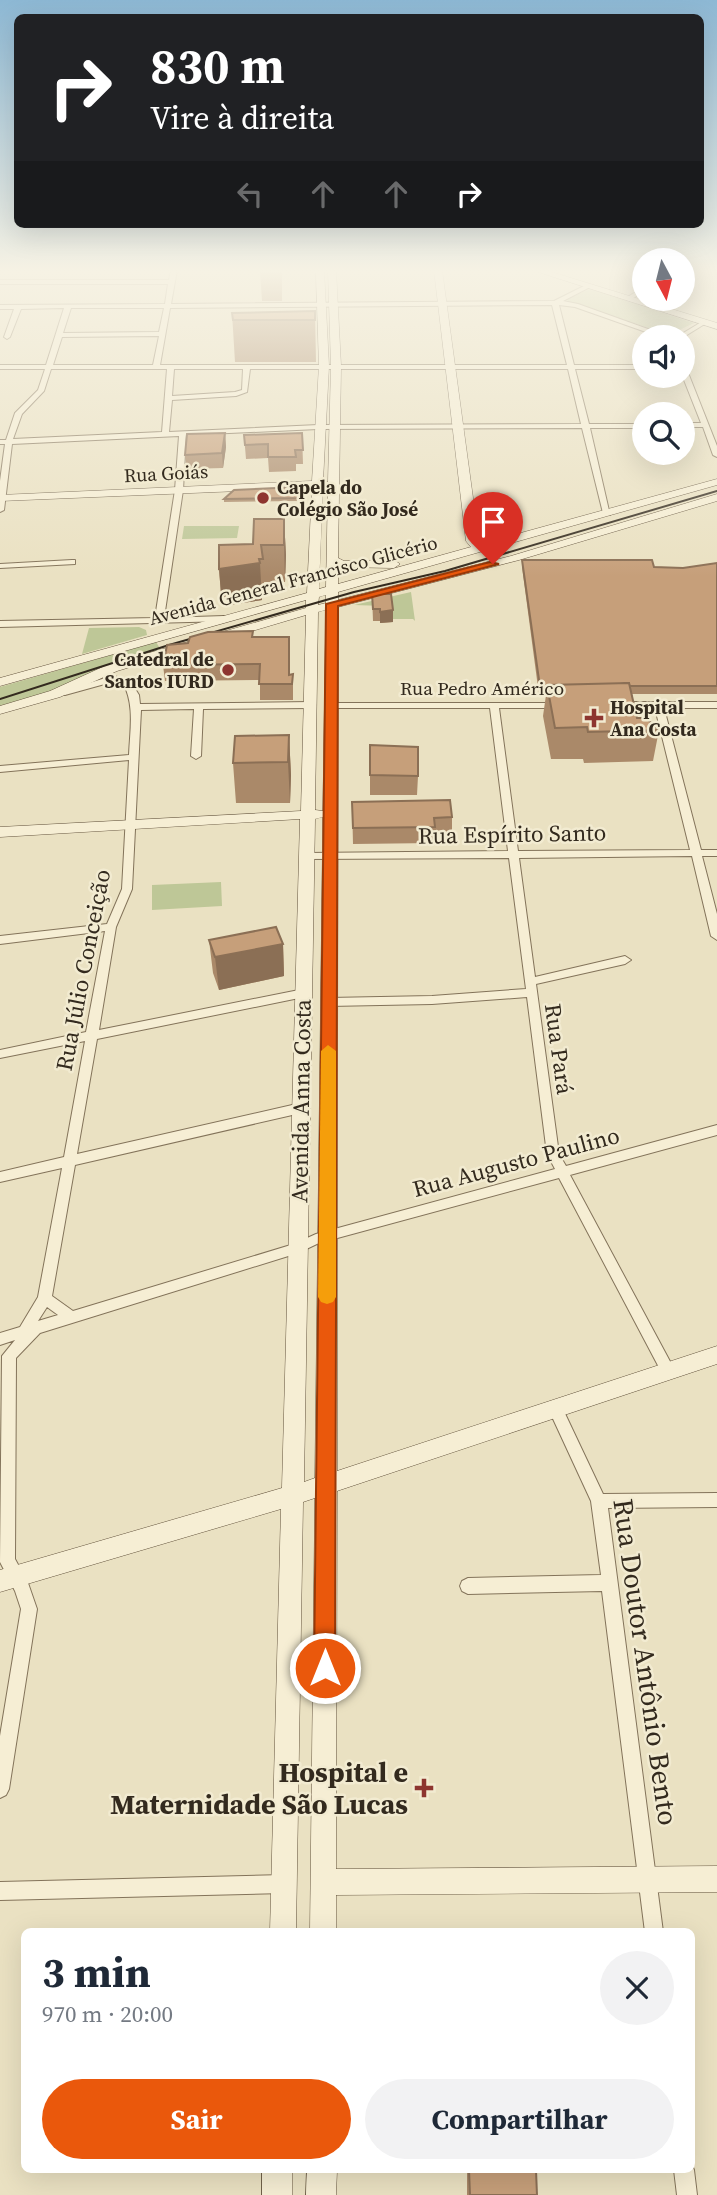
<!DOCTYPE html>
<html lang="pt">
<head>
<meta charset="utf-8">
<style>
	:root { --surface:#fff; --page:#f2f2f3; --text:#1f2937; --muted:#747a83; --accent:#ea580c }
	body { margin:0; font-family:"Source Serif 4",serif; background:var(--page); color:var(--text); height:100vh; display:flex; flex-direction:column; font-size:26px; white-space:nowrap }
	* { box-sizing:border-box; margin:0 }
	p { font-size:23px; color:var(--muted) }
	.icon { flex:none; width:38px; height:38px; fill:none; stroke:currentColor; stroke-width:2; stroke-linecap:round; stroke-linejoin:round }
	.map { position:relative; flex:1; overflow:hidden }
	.drawer { position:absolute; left:21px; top:1928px; width:674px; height:245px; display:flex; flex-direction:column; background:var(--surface); border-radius:10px; box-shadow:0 7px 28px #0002 }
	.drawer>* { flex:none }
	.banner { position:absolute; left:14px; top:14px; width:690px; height:214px; border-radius:10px; box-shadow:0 7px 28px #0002; background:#202124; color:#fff; overflow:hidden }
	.needle { width:46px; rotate:173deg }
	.buttons { position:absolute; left:632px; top:248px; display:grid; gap:14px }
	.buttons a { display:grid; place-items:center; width:63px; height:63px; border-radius:50%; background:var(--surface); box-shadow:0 7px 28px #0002; font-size:35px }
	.pin { position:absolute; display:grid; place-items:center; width:60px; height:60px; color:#fff; margin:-72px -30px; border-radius:50% 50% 50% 0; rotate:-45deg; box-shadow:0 0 7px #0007 }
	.pin .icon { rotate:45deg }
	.me { position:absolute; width:77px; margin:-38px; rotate:0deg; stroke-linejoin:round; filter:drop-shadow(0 0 5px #0008) }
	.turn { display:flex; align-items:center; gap:24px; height:147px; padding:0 21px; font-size:32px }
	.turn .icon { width:91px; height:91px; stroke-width:2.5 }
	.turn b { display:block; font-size:49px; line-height:60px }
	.lanes { display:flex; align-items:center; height:66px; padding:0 21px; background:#0003; justify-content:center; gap:35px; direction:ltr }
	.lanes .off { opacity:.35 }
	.round { display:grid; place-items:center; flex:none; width:74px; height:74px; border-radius:37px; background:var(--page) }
	.headline { display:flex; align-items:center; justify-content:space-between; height:119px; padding:0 21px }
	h1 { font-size:42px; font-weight:700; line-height:52px }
	.action { display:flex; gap:14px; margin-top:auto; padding:14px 21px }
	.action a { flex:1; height:80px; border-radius:42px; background:var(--accent); color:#fff; font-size:28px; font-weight:700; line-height:80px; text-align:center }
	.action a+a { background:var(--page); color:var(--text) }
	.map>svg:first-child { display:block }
</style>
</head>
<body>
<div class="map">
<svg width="717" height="2195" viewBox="0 0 717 2195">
	<rect width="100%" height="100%" fill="#eae1c2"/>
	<!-- green -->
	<path fill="#bec797" d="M590,289L694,323L669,335L565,300Z
		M184,526H239L237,538L182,539Z
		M411,592L415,621L413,619H393L384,606L354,605Z
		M139,627L146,630L147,635L82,654L89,628Z
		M156,642L161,650L103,667L51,691L0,706V687Z
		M221,882L222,906L152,910V885Z"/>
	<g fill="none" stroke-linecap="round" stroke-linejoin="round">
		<defs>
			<path id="street" d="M171,270H177L171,304L554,301L588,284L590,287L563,301L578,304L673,338H663L575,307L559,305L574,365H644V369H575L589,424H644V428H590L610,515L603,513L582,428L318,429L186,435L183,490L164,618L224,616L227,617V621L0,627V621L155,618L175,490L179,436L12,444L4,510L0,512V481L5,444H0V440H6L15,413L38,390L45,369H0V365H46L64,308L21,309L10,337L7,339L4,337L14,309H0V305L165,304L168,284H0V280H169ZM552,305L567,365H160L170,308ZM71,308H164L159,332L63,333ZM159,336L153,365H53L62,337ZM51,369H167L162,432L13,439L22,414L44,391ZM174,369H243L242,390L235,392L172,396ZM250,369H568L581,424L318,425L169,432L172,400L236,396L247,392Z
				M644,287V292L631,299L626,298Z
				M703,321L708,322L682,338H675Z
				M682,363L685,365L717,446V457L713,455L703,427H682V423H701L682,375Z
				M72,560H75V564L0,568V564Z
				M112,676L129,679L139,695L140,704L311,702L316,705L311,708L203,709L201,756L196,759L191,756L194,709L141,710L132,889L116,927L99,1030L304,989L310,993L304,997L97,1039L77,1154L301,1103L307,1108L301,1113L75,1165L52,1296L73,1311L294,1244L316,1234L555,1169L547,1154L527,997L432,1004L329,1006L323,1002L329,998L432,996L526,989L509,858L307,859L302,856L307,853L508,851L490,708H328L326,706L331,703H561L563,705L558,708H499L518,851L690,850L655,708H618L613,705L618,702H717V708H664L701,850H717V856H702L717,914V940L711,936L692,856L519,858L535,977L625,956L631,960L625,964L536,984L559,1154L566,1166L717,1125V1135L570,1175L673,1367L675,1371L673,1375L668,1377L663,1375L559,1178L319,1243L298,1253L40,1333L16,1358L15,1559L28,1583L37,1609L9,1789L6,1795L0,1798V1736L21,1609L15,1591L0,1562L2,1356L15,1340L0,1345V1333L20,1327L38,1297L62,1168L0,1182V1172L64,1157L85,1041L0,1058V1050L86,1032L105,931L0,944V936L107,924L122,889L129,760L0,772V766L129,755C130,730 135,705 123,683L112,682L65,695L60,692ZM47,1307L58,1315L38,1321Z
				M555,1402L560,1403L603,1494L717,1493V1507L608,1508L663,1932H645L602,1591L468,1594L462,1591L460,1586L462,1581L468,1578L601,1575L591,1501L548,1408L550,1403Z
				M284,1875L290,1878L293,1884L290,1890L284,1893L0,1900V1882Z
				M691,2163L694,2170L697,2195H677L674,2170H691Z"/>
			<path id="secondary" d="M316,270H324L329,366L323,481L328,482L331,366L328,270H336L341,366L338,558L344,561L394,560L400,564L394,568L338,567V584L471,547L466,541L434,270H442L479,542H488L717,479V485L338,592V600L511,556L717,494V501L519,560L338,607L337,1471L717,1346V1364L337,1491L336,1869L717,1866V1892L336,1895V1932H310L315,1498L303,1502L296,1932H270L281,1509L0,1592V1570L282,1488L300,819L0,837V827L301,811L306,615L117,671L60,697L0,714V706L50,691L107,665L306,608V600L0,686V678L307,593L312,488L0,501V495L312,481L319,366ZM323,487H328L326,587L319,589ZM326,595V603L318,605L319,597ZM326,610L323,811L315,810L318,612ZM323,817L315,1478L304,1482L315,819Z
				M532,270H545L717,323V329Z
				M262,2170H292V2195H262Z
				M307,2170H337L336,2195H306Z"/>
		</defs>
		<!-- street casing -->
		<use href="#street" stroke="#83735a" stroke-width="2"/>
		<!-- secondary casing -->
		<use href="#secondary" stroke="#64543e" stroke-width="1"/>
		<!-- street -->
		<use href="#street" fill="#f6eed4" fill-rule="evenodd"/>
		<!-- secondary -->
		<use href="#secondary" fill="#f6eed4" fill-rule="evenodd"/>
		<!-- tram -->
		<path stroke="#332a1e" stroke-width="2" d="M0,699L169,645L354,592L445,571L717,491"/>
	</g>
	<!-- wall -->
	<path fill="#aa8969" d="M260,270H282V301H262Z
		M315,311L316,362H235L232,313Z
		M225,433L226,447L223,468L187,469L185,455Z
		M302,433L303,464H296V471L269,472L268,458L246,459L244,435Z
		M298,487L299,501L224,502V499Z
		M284,519L286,555L285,582H264L265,596H262V600L222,606L219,569Z
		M522,560L683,568L717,563V694H632L637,718L659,730L653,761L584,763L583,759H551L543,716L546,695H539L522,567Z
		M372,594L393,622L380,623V621H373Z
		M253,637H289L290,675L293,674V700H260V680L165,681L163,665Z
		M289,735L291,775L290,803H236L233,763Z
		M370,745L418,776L417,795H370Z
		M352,802L452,817V833L434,834V843L353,844Z
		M209,940L283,944L284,976L219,990L213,973Z
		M467,2170H536L537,2195H467Z"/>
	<!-- shaded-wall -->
	<path fill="#8b6f55" d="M225,433L226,447L223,468L222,453Z
		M284,519L286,555L285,582L284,545Z
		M260,563L262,600L222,606L219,569Z
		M393,610V622L380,623V612Z
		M289,735L291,775L290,803L288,762Z
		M283,944L284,976L219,990L215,957Z"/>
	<!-- building -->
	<path fill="#c69f7a" stroke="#8b6f55" stroke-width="2" d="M315,311V320H233L232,313Z
		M225,433L222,453L185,455L187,434Z
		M302,433L303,450H295L296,457H268V444L245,445L244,435Z
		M298,487L299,498L224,499L234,490Z
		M254,519H284V545H261L263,559H259L260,563L219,569V545L253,544Z
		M522,560H652L654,567L683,568L717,563V686H630L629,683L547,685V687H540Z
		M372,594H391L393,610L380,612V609H373Z
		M253,631L252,637H289V675L293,674L292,684H259L260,664L163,665L167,645L188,643L190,637L208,632Z
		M629,683L637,718H646L659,730L588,732L587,727L555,728L547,685Z
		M289,735L288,762L233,763L235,736Z
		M370,745L418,747V776L370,775Z
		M450,800L452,817L434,818L435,827L353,828L352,802Z
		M276,927L283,944L215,957L209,940Z
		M469,2170H536L537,2195H470Z"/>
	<!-- sky -->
	<linearGradient id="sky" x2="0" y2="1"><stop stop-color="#8db8d4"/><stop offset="0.47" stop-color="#f6f2e4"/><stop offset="1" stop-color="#f6f2e4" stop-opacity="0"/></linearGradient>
	<rect width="717" height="577" fill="url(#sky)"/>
	<!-- route -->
	<path fill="#ea580c" stroke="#983908" stroke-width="2" d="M490,562L499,564L338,606L335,1668L332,1675L325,1678L317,1675L314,1668L326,604Z"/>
	<!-- slow -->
	<path fill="#f59e0b" d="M328,1045L336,1051V1297L333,1302L327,1304L321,1302L318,1297L321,1051Z"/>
	<!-- markers -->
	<g fill="#8d352f" stroke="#f2ebd1" stroke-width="2.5">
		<circle cx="263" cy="498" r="7"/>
		<circle cx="228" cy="670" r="7"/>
		<path d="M590.5 707.5h7v7h7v7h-7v7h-7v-7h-7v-7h7z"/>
		<path d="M420.5 1777.5h7v7h7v7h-7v7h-7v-7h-7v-7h7z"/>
	</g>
	<g text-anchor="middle" stroke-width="5" stroke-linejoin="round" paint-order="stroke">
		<!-- far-street labels -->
		<g font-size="19" fill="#332a1e" stroke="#f2ebd1">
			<text transform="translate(166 473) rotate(-3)" y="7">Rua Goiás</text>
			<text transform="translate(293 580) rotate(-15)" y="7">Avenida General Francisco Glicério</text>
			<text x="482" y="695">Rua Pedro Américo</text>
		</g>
		<!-- far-poi labels -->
		<g font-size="19" font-weight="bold" fill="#332a1e" stroke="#f2ebd1" text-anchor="start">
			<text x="277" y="494">Capela do<tspan x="277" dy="22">Colégio São José</tspan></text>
			<text x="214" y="666" text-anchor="end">Catedral de<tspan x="214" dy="22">Santos IURD</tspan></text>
			<text x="610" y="714">Hospital<tspan x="610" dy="22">Ana Costa</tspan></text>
		</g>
		<!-- street labels -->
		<g font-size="23" fill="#332a1e" stroke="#f2ebd1">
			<text transform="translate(512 834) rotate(-1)" y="8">Rua Espírito Santo</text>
			<text transform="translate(83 970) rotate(-79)" y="8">Rua Júlio Conceição</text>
			<text transform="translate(559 1049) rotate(82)" y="8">Rua Pará</text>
			<text transform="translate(301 1101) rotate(-89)" y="8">Avenida Anna Costa</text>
			<text transform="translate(516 1162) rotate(-15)" y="8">Rua Augusto Paulino</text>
		</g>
		<!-- near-street labels -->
		<g font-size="28" fill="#332a1e" stroke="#f2ebd1">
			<text transform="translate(646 1662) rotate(82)" y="10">Rua Doutor Antônio Bento</text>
		</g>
		<!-- near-poi labels -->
		<g font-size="28" font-weight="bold" fill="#332a1e" stroke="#f2ebd1" text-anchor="end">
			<text x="408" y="1782">Hospital e<tspan x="408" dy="32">Maternidade São Lucas</tspan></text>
		</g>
	</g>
</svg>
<div class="buttons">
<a><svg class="needle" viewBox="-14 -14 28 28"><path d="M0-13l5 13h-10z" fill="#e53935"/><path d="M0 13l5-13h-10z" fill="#747a83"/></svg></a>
<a><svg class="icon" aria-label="sound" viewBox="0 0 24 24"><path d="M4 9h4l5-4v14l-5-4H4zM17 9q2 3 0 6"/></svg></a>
<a><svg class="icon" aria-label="search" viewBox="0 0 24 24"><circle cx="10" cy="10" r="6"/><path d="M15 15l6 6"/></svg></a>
</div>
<div class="pin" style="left:493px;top:564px;background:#d93025"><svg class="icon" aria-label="arrive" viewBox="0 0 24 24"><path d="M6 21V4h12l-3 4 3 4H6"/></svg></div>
<svg class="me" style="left:325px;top:1668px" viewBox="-20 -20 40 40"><circle r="17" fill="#ea580c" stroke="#fff" stroke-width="3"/><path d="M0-11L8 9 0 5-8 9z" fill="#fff"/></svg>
<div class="banner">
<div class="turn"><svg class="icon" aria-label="right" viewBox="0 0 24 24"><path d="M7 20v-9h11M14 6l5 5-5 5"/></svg><div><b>830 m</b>Vire à direita</div></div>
<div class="lanes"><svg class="icon off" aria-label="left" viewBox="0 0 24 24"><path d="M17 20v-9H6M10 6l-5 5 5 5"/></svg><svg class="icon off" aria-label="ahead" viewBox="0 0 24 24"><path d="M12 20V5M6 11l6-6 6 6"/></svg><svg class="icon off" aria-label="ahead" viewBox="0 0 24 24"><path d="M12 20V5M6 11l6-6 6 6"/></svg><svg class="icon" aria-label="right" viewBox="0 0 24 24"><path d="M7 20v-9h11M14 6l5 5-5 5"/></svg></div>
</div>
<section class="drawer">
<div class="headline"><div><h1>3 min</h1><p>970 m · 20:00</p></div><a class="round"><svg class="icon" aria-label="close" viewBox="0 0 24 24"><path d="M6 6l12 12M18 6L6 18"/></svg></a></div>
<div class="action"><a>Sair</a><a>Compartilhar</a></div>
</section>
</div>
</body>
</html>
